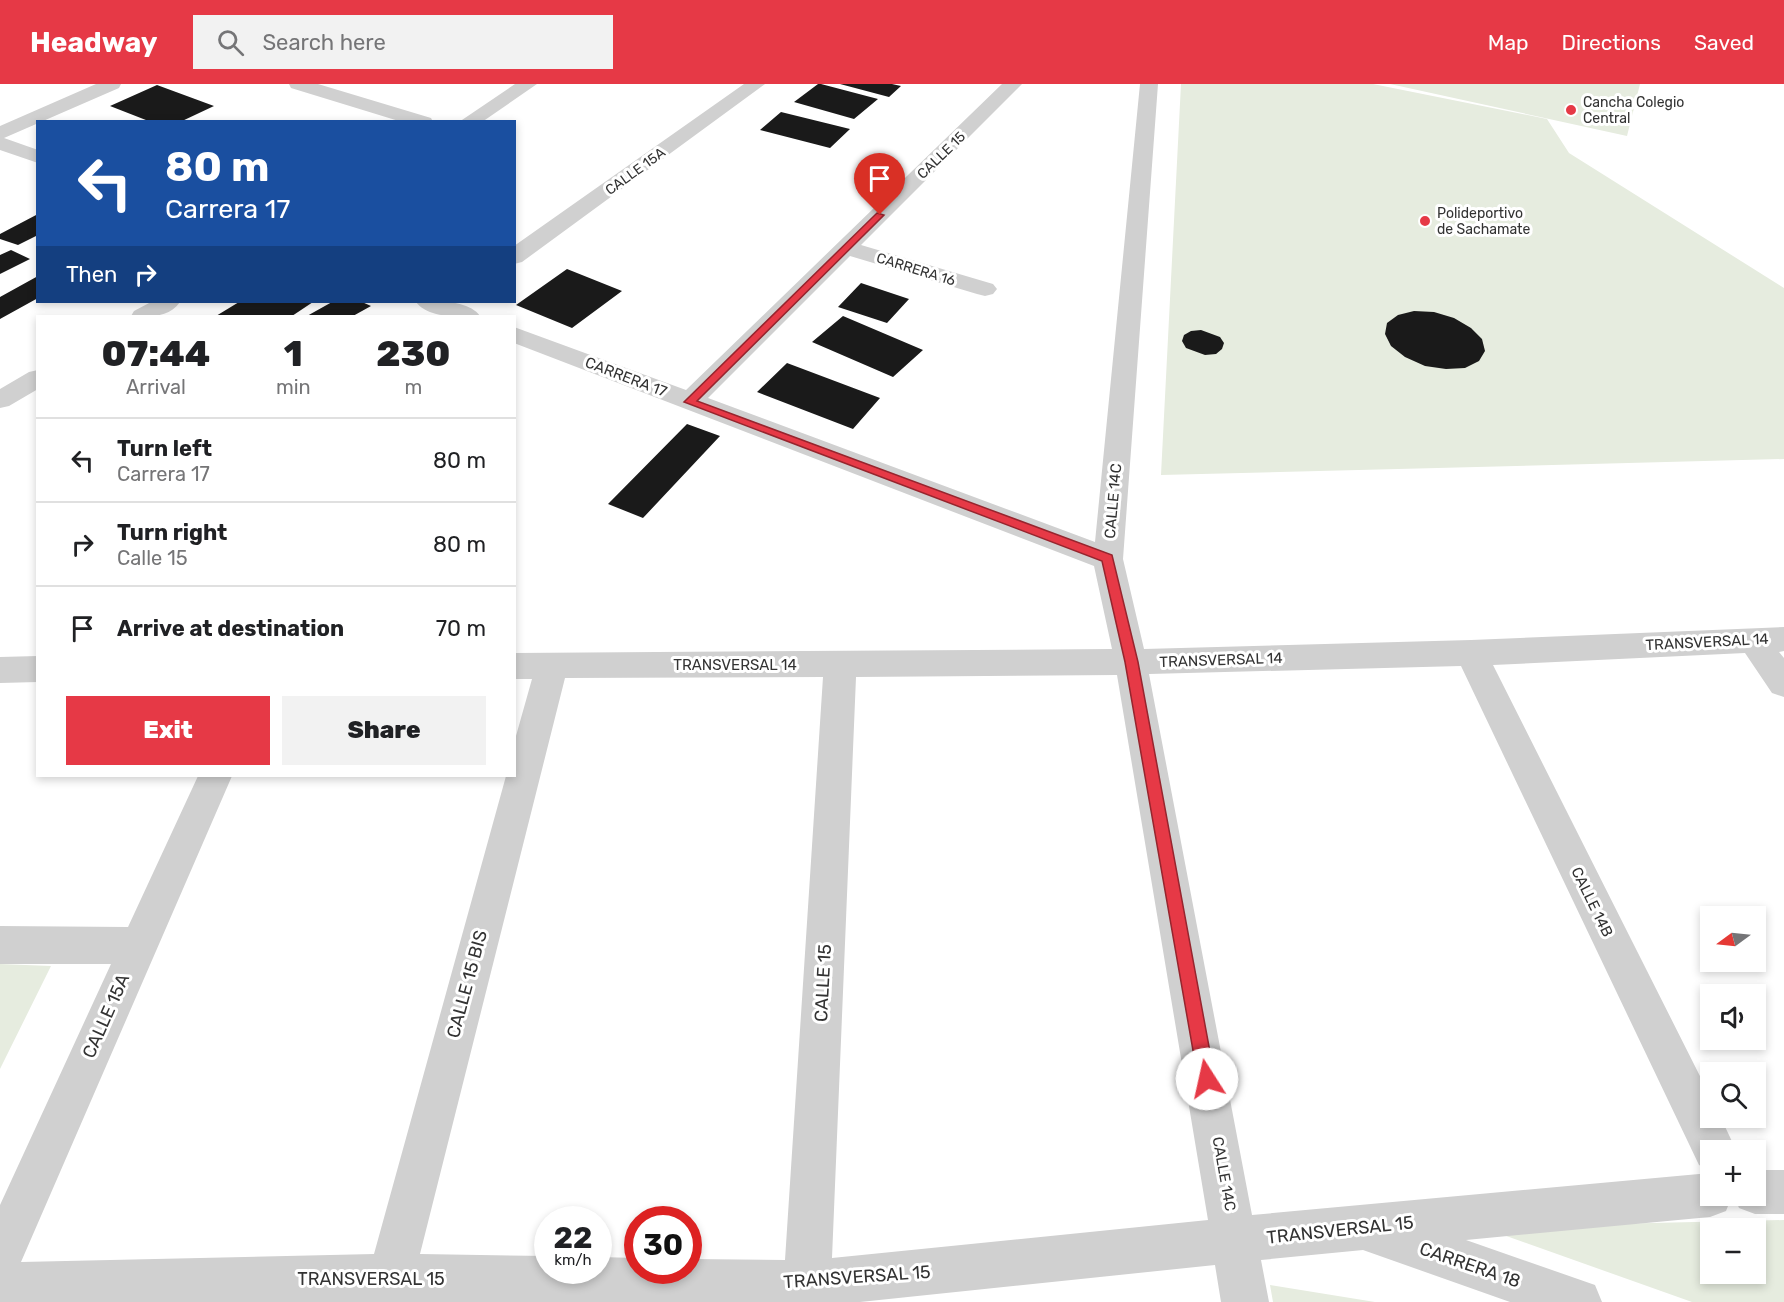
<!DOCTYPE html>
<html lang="en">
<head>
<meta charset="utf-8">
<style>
	:root { --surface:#fff; --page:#f2f2f2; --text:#202124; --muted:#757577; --line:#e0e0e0; --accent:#e63946 }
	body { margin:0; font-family:Rubik,sans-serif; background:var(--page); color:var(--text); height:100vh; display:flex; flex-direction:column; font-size:22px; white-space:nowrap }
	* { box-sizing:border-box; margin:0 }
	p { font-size:20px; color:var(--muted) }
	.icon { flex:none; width:33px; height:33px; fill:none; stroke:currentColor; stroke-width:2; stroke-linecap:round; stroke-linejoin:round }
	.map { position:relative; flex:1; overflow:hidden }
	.side { position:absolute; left:36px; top:231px; width:480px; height:462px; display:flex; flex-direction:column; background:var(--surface); border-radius:0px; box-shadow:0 3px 9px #0003 }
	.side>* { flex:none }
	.banner { position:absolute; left:36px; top:36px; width:480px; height:183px; border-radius:0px; box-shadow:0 3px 9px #0003; background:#1a4fa0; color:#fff; overflow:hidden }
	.needle { width:39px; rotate:255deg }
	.controls { position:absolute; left:1700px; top:822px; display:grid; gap:12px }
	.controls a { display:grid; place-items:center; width:66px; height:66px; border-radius:0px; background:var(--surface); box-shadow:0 3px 9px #0003; font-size:30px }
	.speed { position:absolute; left:534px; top:1122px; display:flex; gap:12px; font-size:30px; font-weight:700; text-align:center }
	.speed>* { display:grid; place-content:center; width:78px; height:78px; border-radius:50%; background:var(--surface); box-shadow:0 3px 9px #0003; line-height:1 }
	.speed small { font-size:15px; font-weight:400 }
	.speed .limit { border:9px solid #d22; background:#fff; color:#111 }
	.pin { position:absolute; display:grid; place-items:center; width:51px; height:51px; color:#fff; margin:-62px -26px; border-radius:50% 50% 50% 0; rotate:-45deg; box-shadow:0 0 6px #0007 }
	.pin .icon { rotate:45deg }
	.me { position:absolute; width:66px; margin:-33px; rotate:350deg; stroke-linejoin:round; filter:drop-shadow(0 0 4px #0008) }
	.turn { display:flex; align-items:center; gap:21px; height:126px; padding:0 30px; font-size:27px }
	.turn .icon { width:78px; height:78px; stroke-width:2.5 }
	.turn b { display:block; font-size:42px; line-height:51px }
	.then { display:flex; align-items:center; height:57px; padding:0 30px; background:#0003; gap:12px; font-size:22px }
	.eta { display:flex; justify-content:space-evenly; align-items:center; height:102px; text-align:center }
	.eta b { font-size:36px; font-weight:800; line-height:42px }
	.cta { display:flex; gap:12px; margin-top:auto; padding:12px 30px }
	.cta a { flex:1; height:69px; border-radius:0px; background:var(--accent); color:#fff; font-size:24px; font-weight:800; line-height:69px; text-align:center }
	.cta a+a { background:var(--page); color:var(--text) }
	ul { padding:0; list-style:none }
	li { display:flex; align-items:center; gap:18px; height:84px; padding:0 30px; border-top:2px solid var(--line) }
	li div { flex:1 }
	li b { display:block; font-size:22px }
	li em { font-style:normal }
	header { display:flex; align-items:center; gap:36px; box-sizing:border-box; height:84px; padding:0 30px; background:var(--accent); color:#fff }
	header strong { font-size:28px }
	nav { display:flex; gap:33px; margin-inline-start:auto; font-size:21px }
	.search { width:420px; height:54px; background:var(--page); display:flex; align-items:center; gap:15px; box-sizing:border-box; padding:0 21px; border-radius:0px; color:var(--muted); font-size:22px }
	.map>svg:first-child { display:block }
</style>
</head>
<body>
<header>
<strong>Headway</strong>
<div class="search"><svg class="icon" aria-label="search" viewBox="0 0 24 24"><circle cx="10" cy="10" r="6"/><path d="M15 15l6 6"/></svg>Search here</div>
<nav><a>Map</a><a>Directions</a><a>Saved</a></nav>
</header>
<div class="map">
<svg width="1784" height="1218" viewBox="0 0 1784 1218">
	<rect width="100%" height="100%" fill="#fff"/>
	<!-- green -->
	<path fill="#e6ecdf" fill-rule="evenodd" d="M1181,0H1373L1547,35L1569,69L1784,204V375L1161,391Z
		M1390,0H1640L1627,52Z
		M0,880L51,882L0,985Z
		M1784,1136V1218H1692L1481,1143ZM1710,1144H1755V1190H1710Z
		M1270,1201L1375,1218H1273Z"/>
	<!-- building -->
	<path fill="#1a1a1a" d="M818,0H821L878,15L854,35L794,18Z
		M840,0H892L901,2L889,13Z
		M157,1L214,22L180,38H151L110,22Z
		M781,28L850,45L830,64L760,46Z
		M38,130V151L18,161L0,155V150Z
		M11,166L30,175L0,190V171Z
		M567,185L622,207L572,244L516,221Z
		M38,192V214L0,235V213Z
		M861,199L909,215L887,239L838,223Z
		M239,218H313L292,232H216Z
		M332,218H362L371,222L353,232H307Z
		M1414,227L1434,228L1454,234L1471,244L1482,255L1485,267L1479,277L1465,284L1446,285L1425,282L1405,273L1391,262L1385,250L1387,239L1398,231Z
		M843,232L923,266L893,293L812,258Z
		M1201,246L1220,253L1224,259L1222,265L1216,270L1205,271L1186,264L1182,257L1184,251L1191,247Z
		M787,279L880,314L853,345L757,308Z
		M687,340L720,352L643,434L608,420Z"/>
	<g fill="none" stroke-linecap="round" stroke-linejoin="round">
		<!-- minor -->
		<path fill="#d0d0d0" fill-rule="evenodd" d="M96,0H121L119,4L4,54L38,66V79L0,66V42Z
			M289,0H318L431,34L433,38H402L291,4Z
			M515,0H537L482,38H459Z
			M744,0H765L522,178L514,180V162Z
			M1002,0H1022L861,161L993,200L997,205L993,210L985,212L977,210L850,172L708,314L1095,458L1140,0H1158L1123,475L1144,565L1471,556L1784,543V567L1779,568L1784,574V613L1772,609L1745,569L1493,581L1710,1012V1034H1721L1736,1066H1710V1086L1699,1081L1461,582L1149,590L1252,1131L1710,1089V1112H1732L1726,1127L1710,1133L1466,1156L1595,1201L1602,1218H1510L1363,1166L1261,1176L1269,1218H1221L1215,1181L860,1218H0V1121L111,880H0V842L128,843L198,692H232L21,1178L374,1170L506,692H514V659L532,595H514V569L1112,565L1094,482L514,259V243L686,306ZM1117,591L1208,1136L832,1174L856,593ZM823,593L785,1176L688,1175V1186H638V1174L598,1173V1186H548V1172L420,1170L565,594Z
			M151,218H180C168,235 149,232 131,232L134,227Z
			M416,218C433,216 469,216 480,232C463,234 427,234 416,218Z
			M38,286V305L9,322L0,324V305L29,288Z
			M38,572V598L0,599V573Z
			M1755,1086H1784V1130H1755L1739,1124L1734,1112H1755Z"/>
	</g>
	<!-- route -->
	<path fill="#e63946" stroke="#96252e" stroke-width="1.5" d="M877,129L884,131L697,317L1112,471L1138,578L1215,995L1213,1001L1207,1003L1201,1001L1198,995L1125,578L1102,477L684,318Z"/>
	<!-- markers -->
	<g fill="#e63946" stroke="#fff" stroke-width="2">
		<circle cx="1571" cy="26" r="6"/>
		<circle cx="1425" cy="137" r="6"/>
	</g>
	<g text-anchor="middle" stroke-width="6" stroke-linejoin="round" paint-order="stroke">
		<!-- far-poi labels -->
		<g font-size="14" fill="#333" stroke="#fff" text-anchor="start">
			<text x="1583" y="23">Cancha Colegio<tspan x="1583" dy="16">Central</tspan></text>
			<text x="1437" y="134">Polideportivo<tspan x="1437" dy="16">de Sachamate</tspan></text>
		</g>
		<!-- far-street labels -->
		<g font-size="14" fill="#333" stroke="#fff">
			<text transform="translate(941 71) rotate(-44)" y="5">CALLE 15</text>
			<text transform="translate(635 87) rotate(-36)" y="5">CALLE 15A</text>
			<text transform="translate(916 185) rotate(17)" y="5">CARRERA 16</text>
		</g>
		<!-- street labels -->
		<g font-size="15" fill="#333" stroke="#fff">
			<text transform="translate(626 293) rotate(21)" y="5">CARRERA 17</text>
			<text transform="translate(1113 417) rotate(-85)" y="5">CALLE 14C</text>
			<text transform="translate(1707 558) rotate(-3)" y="5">TRANSVERSAL 14</text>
			<text transform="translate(1221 576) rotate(-2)" y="5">TRANSVERSAL 14</text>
			<text x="735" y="586">TRANSVERSAL 14</text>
			<text transform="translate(1592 818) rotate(64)" y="5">CALLE 14B</text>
			<text transform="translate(1224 1090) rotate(80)" y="5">CALLE 14C</text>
		</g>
		<!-- near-street labels -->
		<g font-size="18" fill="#333" stroke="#fff">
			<text transform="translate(823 899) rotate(-87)" y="6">CALLE 15</text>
			<text transform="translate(467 900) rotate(-75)" y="6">CALLE 15 BIS</text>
			<text transform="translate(106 932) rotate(-66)" y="6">CALLE 15A</text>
			<text transform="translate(1340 1146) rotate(-6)" y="6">TRANSVERSAL 15</text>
			<text transform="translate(1470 1181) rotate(19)" y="6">CARRERA 18</text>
			<text transform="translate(857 1193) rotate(-4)" y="6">TRANSVERSAL 15</text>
			<text x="371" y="1201">TRANSVERSAL 15</text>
		</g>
	</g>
</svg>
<div class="controls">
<a><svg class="needle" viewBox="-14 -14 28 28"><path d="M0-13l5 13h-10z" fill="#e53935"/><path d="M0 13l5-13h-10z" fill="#757577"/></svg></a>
<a><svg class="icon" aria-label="sound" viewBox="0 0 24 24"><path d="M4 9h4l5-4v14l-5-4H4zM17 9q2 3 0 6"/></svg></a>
<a><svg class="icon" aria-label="search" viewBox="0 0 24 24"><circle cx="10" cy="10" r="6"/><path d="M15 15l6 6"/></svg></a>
<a>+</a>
<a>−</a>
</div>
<div class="speed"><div>22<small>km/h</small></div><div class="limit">30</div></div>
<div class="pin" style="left:880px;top:131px;background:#d93025"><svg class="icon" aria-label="arrive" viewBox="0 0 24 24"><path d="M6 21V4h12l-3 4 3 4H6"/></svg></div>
<svg class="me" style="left:1207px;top:995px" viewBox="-20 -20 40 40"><circle r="19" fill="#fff"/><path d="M0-13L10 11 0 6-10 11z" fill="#e63946"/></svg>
<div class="banner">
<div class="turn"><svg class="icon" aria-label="left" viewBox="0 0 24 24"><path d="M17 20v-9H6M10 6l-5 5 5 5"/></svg><div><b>80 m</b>Carrera 17</div></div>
<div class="then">Then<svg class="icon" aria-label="right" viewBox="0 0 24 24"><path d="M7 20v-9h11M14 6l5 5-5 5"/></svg></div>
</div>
<section class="side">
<div class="eta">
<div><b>07:44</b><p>Arrival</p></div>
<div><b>1</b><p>min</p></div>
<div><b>230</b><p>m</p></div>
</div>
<ul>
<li><svg class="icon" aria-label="left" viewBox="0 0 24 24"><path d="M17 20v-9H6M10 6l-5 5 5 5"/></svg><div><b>Turn left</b><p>Carrera 17</p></div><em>80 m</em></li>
<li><svg class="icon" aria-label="right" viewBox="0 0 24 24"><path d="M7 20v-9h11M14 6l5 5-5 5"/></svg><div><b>Turn right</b><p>Calle 15</p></div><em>80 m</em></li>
<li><svg class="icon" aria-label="arrive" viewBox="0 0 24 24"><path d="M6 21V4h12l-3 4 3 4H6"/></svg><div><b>Arrive at destination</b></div><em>70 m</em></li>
</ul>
<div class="cta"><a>Exit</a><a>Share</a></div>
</section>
</div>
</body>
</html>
